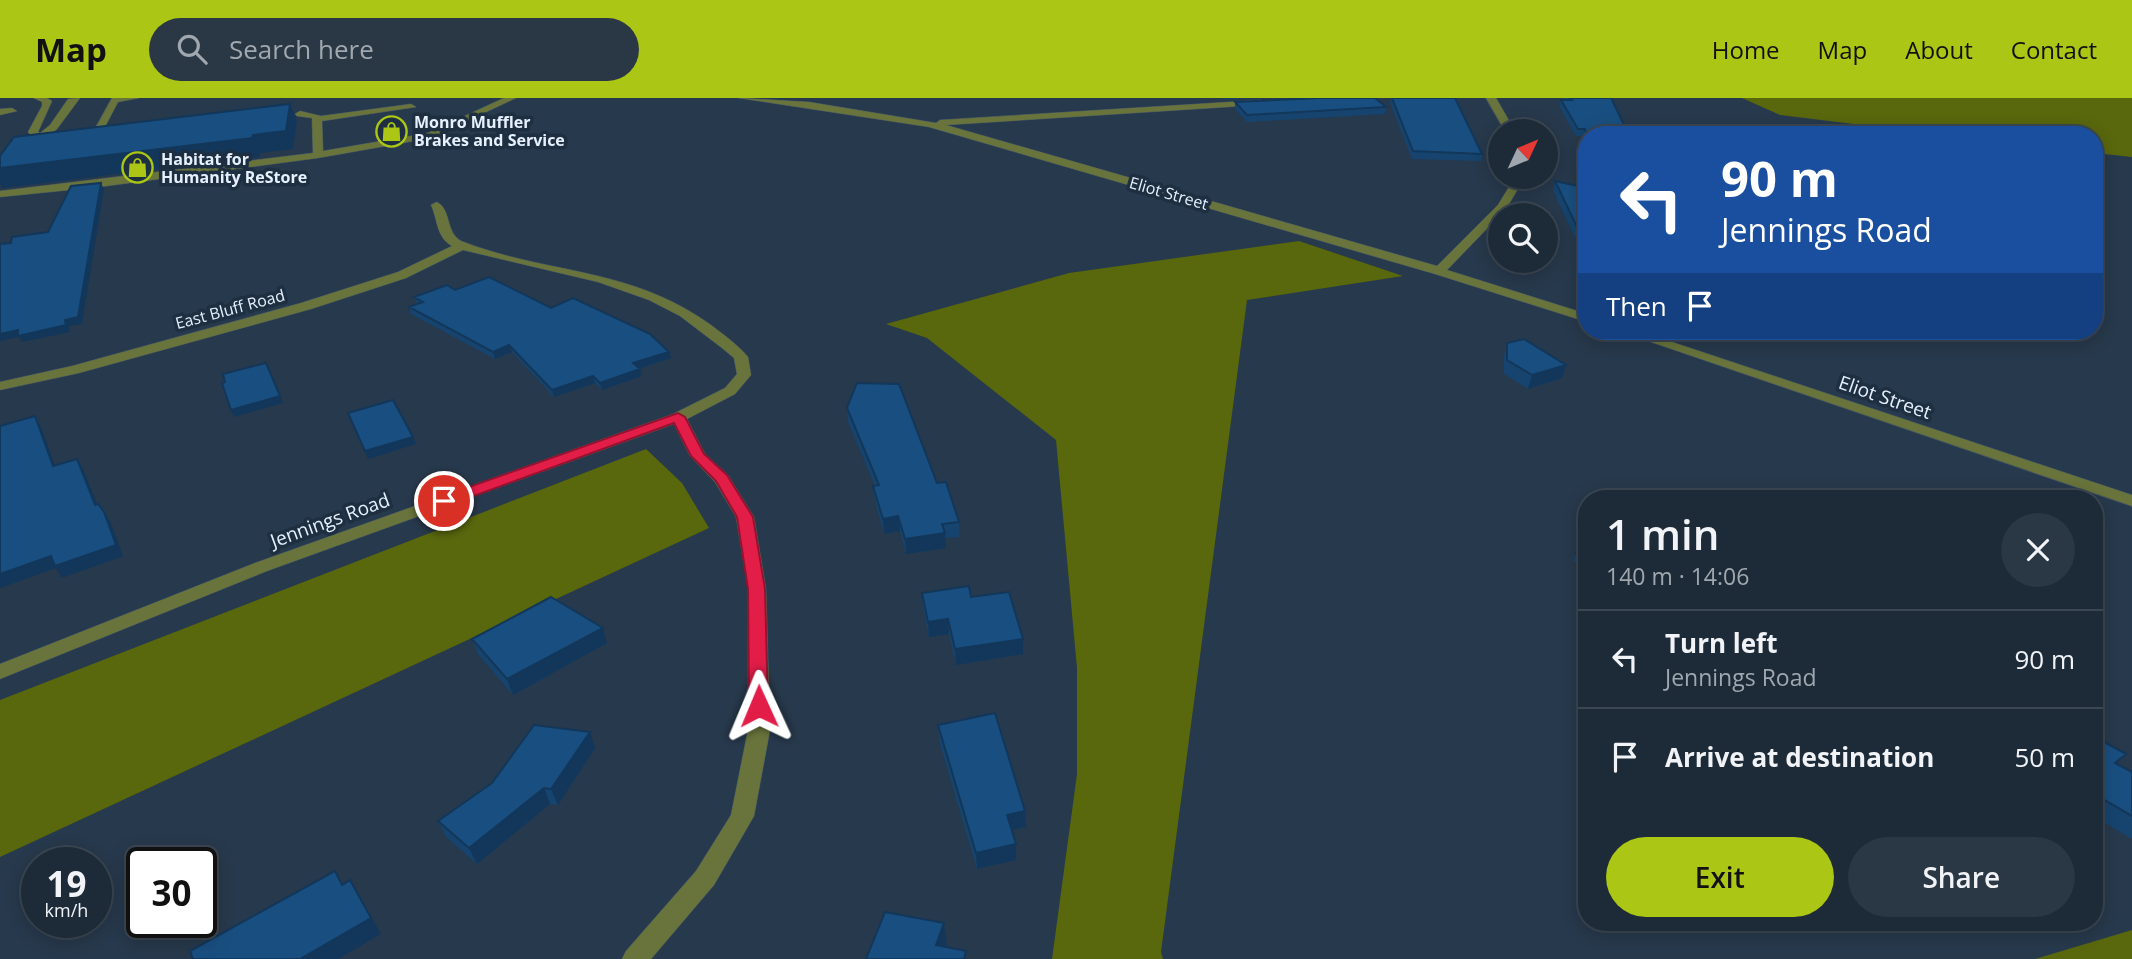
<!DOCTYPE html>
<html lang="en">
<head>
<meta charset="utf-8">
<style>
	:root { --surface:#1d2b39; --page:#2a3744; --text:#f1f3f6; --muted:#a0a7ae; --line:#3b4753; --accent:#abc614 }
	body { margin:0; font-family:"Open Sans",sans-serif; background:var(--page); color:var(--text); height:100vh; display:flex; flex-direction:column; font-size:26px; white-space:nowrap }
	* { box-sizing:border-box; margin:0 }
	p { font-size:23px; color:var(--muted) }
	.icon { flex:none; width:38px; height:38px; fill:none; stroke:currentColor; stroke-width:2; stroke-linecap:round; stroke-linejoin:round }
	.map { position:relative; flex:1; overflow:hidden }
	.panel { position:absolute; left:1578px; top:392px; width:525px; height:441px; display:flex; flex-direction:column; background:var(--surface); border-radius:28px; box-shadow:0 4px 18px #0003,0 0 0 2px var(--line) }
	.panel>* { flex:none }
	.hud { position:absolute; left:1578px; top:28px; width:525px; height:214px; border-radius:28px; box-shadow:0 4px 18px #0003,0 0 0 2px var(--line); background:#1a4fa0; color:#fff; overflow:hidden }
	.needle { width:46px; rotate:46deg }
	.buttons { position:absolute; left:1488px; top:21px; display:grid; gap:14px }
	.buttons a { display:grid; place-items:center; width:70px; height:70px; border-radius:50%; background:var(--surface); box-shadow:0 4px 18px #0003,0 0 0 2px var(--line); font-size:35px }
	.speed { position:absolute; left:21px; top:749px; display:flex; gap:14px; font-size:35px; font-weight:700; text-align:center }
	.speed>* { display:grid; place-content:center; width:91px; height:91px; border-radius:50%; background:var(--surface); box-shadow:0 4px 18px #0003,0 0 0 2px var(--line); line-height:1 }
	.speed small { font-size:18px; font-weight:400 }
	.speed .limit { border:4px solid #111; border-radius:10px; background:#fff; color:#111 }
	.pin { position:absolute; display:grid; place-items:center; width:60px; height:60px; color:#fff; margin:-30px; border:4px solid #fff; border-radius:50%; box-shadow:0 2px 7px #0007 }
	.me { position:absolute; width:77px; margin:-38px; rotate:359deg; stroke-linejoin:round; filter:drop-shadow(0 0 5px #0008) }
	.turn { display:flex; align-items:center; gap:24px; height:147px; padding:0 28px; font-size:32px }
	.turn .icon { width:91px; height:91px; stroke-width:2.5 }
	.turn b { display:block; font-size:49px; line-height:60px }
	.then { display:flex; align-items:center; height:66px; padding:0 28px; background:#0003; gap:14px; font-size:26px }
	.round { display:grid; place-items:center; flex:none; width:74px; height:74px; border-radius:37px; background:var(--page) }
	.summary { display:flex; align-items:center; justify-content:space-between; height:119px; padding:0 28px }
	h1 { font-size:42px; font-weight:600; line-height:52px }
	.action { display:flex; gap:14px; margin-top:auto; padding:14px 28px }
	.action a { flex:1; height:80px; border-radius:42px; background:var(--accent); color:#111; font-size:28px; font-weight:600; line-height:80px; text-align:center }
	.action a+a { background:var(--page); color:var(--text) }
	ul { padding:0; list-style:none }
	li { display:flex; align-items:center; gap:21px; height:98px; padding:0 28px; border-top:2px solid var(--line) }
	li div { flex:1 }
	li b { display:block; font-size:26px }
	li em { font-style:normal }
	header { display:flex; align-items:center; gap:42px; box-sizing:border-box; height:98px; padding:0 35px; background:var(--accent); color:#111 }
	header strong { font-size:33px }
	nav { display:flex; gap:38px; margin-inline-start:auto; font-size:24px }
	.search { width:490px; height:63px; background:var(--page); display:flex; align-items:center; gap:18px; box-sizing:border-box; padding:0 24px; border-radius:38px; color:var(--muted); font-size:26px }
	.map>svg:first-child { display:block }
</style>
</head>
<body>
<header>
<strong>Map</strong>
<div class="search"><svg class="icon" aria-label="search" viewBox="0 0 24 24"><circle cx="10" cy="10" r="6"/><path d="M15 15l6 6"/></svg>Search here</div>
<nav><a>Home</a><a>Map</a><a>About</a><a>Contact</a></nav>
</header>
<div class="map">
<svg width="2132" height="861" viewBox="0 0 2132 861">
	<rect width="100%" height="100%" fill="#27394c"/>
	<!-- green -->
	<path fill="#59670d" d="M1742,0H2132V59L2095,55V37H1944L1780,17Z
		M1299,143L1403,178L1247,202L1161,854L1163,861H1052L1077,676V570L1056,342L927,240L886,226L1069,175Z
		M646,351L682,385L709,430L0,759V602Z
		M2132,832V861H2035Z"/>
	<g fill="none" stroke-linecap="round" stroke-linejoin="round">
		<defs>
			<path id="minor" d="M34,0H47L52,3L38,34L40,35L50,27L68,1L80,0L57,31L33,51L28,48L33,40L28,34L42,8V4Z
				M112,0H139L118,4L98,42H92L90,40Z
				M504,0H516L431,40L318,60L99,89L0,99V93L313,55L312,20L297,18L295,16L300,13L321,18L411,6L416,9L322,23L323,53L428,35Z
				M739,0L809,4L936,25L940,22L1261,2V6L1258,7L946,27L1437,168L1498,107L1515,79H1525L1506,111L1447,172L1587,216V224L1435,176L929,29Z
				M1486,0H1496L1515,33H1505Z
				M0,11L12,10L17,13L0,17Z
				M437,104C452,112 445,134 461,143C548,177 629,168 711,227C724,237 738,247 748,259L751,277L735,296L687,321L705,356L728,377L754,419L766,491L770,632L754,718L714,787L651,861H622L626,853L696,773L731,717L748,632V491L736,419L715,384L690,358L674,326L267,473L0,581V566L255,465L673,316L725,290L737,276L734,260L722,250L680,218L649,202L598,184L463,152L406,180L311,211L79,275L0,292V284L72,268L301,205L398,174L452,148C436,139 438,122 431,107Z
				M1619,233H1639L2132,397V408Z"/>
		</defs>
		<!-- minor casing -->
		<use href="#minor" stroke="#465668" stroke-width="1"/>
		<!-- minor -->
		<use href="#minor" fill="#68743b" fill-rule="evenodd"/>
	</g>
	<!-- wall -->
	<path fill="#16446e" d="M1225,0H1262L1226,1Z
		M1391,0H1455L1482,56L1481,63L1412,61L1390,5Z
		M1564,0H1611L1587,37V49L1583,38H1576L1559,8L1561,2H1565Z
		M1235,4L1386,9L1385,16L1247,24L1235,11Z
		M1555,83L1587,90V126L1575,140L1553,92Z
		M455,192L551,210L671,260L639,271L642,278L602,292L595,285L554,299L512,254L495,261L411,216L409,209L417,206L414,199Z
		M1507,245L1562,280L1528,291L1504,276V258Z
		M847,310L937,385L959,424L960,439L945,440L946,450L906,456L900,433L884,436L875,403L873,388H875L848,324Z
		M1587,451V473L1573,463L1576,455Z
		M922,495L971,499L1023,556L956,567L949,536L929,539L923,510Z
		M472,541L607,545L513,597L478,556Z
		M938,627L1026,729L1011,732L1016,746V762L977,771L939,643Z
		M2095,639L2118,666L2132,674V741L2095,719Z
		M595,650L558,707L550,706L477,766L446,739L438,723Z"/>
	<!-- shaded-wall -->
	<path fill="#12375a" d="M290,6L297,23L293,51L260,55V59L2,90L0,86V70L253,37Z
		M101,85L104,91L82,226L69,228L70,234L22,244L19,239L0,243V236Z
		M1587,119V126L1575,140L1578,131Z
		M509,247L512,254L495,261L493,254Z
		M669,254L671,260L635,272L633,265Z
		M266,265L283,305L234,319L231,312Z
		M1566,267L1562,280L1528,291L1532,277Z
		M640,271L642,278L602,292L600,285Z
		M593,278L595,285L554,299L552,292Z
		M35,318L41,329L59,379L53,368Z
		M413,339L416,346L368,361L365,353Z
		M77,361L83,371L102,418L95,407Z
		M104,414L111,425L123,458L62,480L56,470L0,490V476Z
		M898,418L900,433L884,436L883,421Z
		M945,435L946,450L906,456L905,441Z
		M948,521L949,536L929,539L928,524Z
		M603,530L607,545L513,597L507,581Z
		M1023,541V556L956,567L955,551Z
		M590,634L595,650L558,707L551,691Z
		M544,690L550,706L477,766L469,750Z
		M1025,713L1026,729L1007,733V717Z
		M1016,746V762L977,771L976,755Z
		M350,782L381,836L338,861H300Z
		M944,825L947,848L942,861L936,847Z"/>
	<!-- building -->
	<path fill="#194f80" stroke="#12375a" stroke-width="2" d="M1321,0H1375L1386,9L1247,17L1235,4Z
		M1392,0H1455L1482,56L1413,53Z
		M1570,0H1611L1629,37H1587L1585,31H1578L1561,2H1572Z
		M290,6L286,33L253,37L252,40L0,70V58L14,39Z
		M1555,83L1587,90V119L1578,131Z
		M101,85L78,219L65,222L66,227L18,238V232L0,236V146L11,145L12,139L48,134L71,88Z
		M489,179L551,210L573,200L650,236L669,254L633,265L640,271L600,285L593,278L552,292L509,247L493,254L409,209L423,204L414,199L447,187L455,192Z
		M1524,241L1566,267L1532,277L1507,262V245Z
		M266,265L280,298L231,312L222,285L225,284L223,276Z
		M857,285L899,286L937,385L946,384L959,424L942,426L945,435L905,441L898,418L883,421L873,388L879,387L847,310Z
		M393,302L413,339L365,353L348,315Z
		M35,318L53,368L77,361L95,407L98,406L104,414L116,447L55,468L51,458L0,476V328Z
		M1587,451V463L1576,455Z
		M969,488L971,499L1009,494L1023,541L955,551L948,521L928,524L922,495Z
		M551,499L603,530L507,581L472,541Z
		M995,615L1025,713L1007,717L1016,746L976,755L938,627Z
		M534,627L590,634L551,691L544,690L469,750L438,723L492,685Z
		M2095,639L2126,656L2115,665L2132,674V718L2101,700L2096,704L2095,703Z
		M335,773L342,787L350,782L371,820L300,861H193L190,853Z
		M885,814L944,825L936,847L966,853L964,861H866Z"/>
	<!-- route -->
	<path fill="#e11d48" stroke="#92132f" stroke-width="2" d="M678,315L685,319L704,356L727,377L753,419L765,491L768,608L765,613H752L749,608L748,491L737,419L716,383L691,358L674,325L449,407H438L436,403L438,400Z"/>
	<!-- icons -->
	<defs>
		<symbol id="shop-ring" viewBox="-11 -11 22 22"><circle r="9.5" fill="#1d2f41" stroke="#abc614" stroke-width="1.5"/><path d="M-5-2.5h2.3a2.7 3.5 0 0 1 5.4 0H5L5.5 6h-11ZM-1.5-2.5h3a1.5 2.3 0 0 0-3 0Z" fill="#abc614"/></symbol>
	</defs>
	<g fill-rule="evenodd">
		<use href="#shop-ring" x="374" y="16" width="35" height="35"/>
		<use href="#shop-ring" x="120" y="52" width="35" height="35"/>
	</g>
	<g text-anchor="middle" stroke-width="7" stroke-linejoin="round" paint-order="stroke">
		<!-- far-poi labels -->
		<g font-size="16" font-weight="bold" fill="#e6f1fd" stroke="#1d2f41" text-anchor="start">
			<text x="414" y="30">Monro Muffler<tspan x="414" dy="18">Brakes and Service</tspan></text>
			<text x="161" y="67">Habitat for<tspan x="161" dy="18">Humanity ReStore</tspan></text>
		</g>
		<!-- far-street labels -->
		<g font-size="16" fill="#e6f1fd" stroke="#1d2f41">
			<text transform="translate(1169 95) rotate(16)" y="6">Eliot Street</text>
			<text transform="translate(230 211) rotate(-15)" y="6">East Bluff Road</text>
		</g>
		<!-- street labels -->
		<g font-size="19" fill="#e6f1fd" stroke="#1d2f41">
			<text transform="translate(1885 299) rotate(19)" y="7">Eliot Street</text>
			<text transform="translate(330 422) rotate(-20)" y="7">Jennings Road</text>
		</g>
	</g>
</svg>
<div class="buttons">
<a><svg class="needle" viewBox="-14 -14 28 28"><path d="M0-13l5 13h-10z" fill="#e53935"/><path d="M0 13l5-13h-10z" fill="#a0a7ae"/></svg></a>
<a><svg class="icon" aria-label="search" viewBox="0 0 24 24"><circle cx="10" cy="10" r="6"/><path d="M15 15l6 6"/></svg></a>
</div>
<div class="speed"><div>19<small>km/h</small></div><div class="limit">30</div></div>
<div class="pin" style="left:444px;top:403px;background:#d93025"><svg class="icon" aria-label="arrive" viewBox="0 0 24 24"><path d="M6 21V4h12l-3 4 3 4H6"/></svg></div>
<svg class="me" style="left:759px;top:608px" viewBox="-20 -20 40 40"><path d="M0-17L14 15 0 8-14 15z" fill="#e11d48" stroke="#fff" stroke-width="4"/></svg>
<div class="hud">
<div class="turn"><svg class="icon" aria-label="left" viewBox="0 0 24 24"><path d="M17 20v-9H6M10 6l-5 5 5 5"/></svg><div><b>90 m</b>Jennings Road</div></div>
<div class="then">Then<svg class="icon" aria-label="arrive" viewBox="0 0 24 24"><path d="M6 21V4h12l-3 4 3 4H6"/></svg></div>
</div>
<section class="panel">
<div class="summary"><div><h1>1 min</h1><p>140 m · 14:06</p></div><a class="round"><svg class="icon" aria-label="close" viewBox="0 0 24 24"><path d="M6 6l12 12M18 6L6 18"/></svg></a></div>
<ul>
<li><svg class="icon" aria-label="left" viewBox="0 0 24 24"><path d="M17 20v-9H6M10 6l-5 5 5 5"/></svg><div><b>Turn left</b><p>Jennings Road</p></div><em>90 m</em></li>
<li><svg class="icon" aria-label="arrive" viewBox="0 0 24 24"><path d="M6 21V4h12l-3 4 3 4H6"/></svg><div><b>Arrive at destination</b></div><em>50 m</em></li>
</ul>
<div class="action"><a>Exit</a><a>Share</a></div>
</section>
</div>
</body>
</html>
